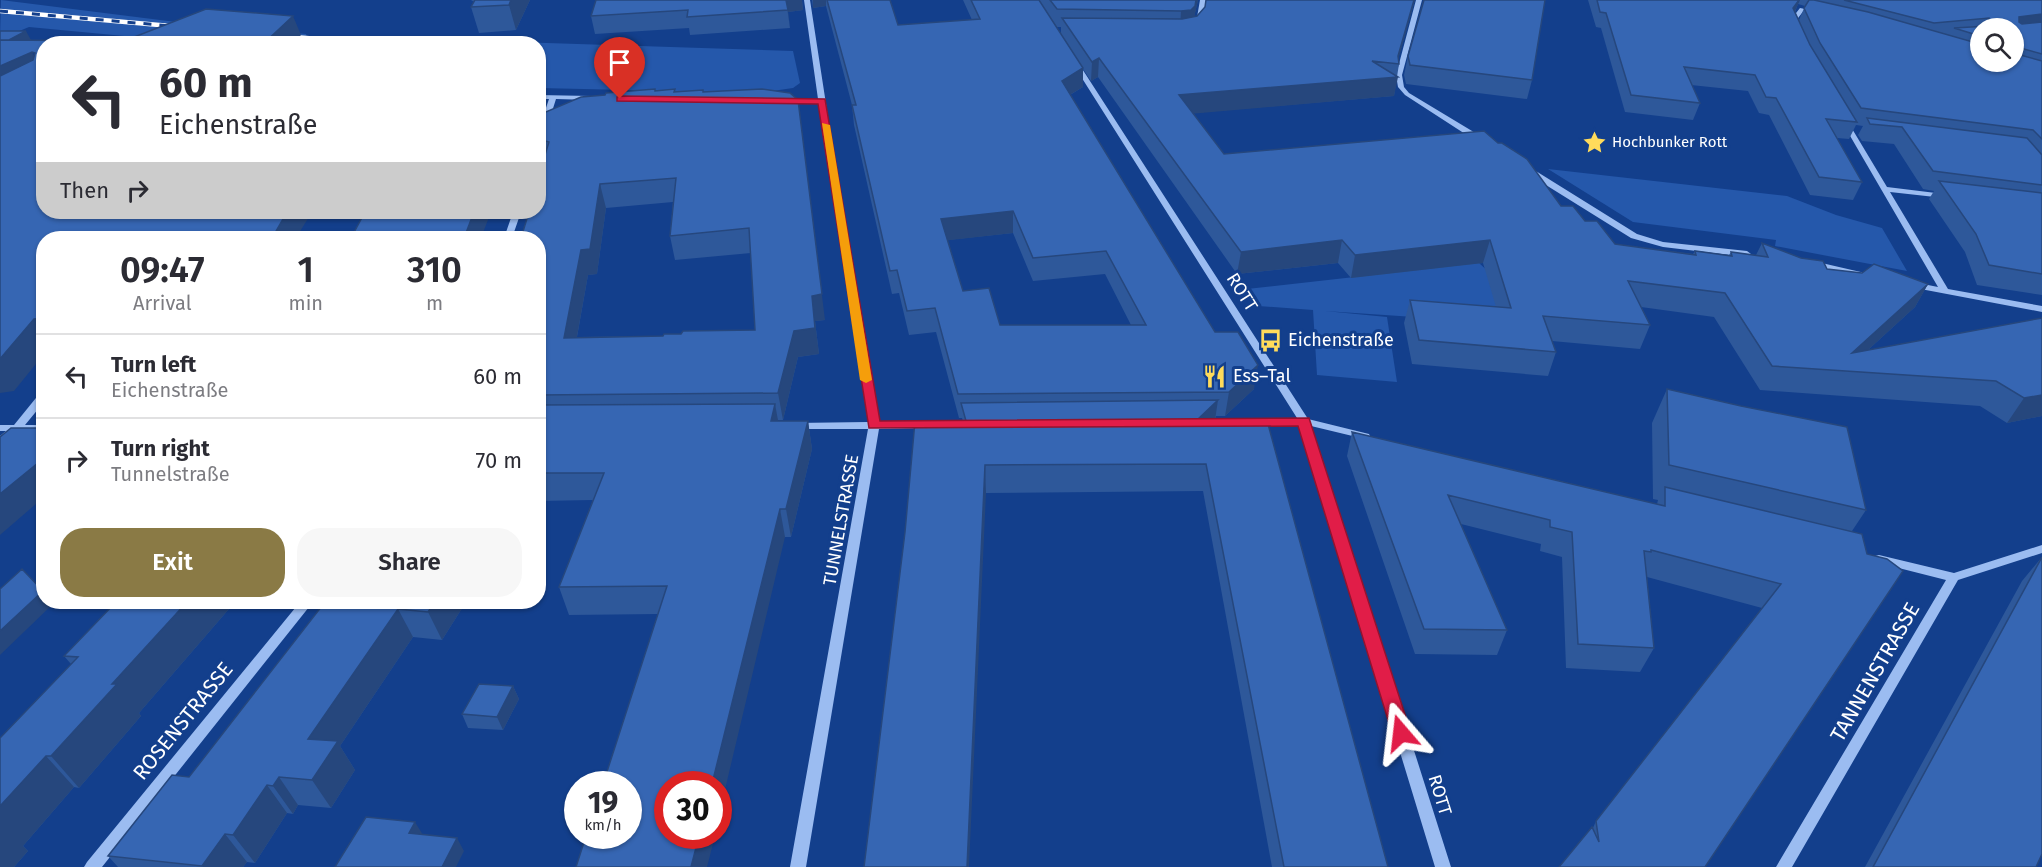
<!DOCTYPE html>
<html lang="en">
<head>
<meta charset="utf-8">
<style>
	:root { --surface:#fff; --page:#f7f7f7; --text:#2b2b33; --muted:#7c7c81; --line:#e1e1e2; --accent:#8a7a45 }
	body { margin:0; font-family:"Fira Sans",sans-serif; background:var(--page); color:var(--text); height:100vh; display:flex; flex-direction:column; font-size:22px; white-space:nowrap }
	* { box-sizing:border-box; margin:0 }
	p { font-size:20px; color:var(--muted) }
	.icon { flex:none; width:33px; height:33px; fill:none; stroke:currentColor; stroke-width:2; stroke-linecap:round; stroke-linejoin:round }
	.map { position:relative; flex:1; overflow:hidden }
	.sheet { position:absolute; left:36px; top:231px; width:510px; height:378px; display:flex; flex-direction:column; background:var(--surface); border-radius:24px; box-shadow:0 2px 4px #0004 }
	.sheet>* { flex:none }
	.hud { position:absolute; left:36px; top:36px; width:510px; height:183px; border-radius:24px; box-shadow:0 2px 4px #0004; background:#fff; color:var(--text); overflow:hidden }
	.controls { position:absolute; left:1970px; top:18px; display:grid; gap:12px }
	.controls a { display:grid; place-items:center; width:54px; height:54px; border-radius:50%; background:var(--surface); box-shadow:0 2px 4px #0004; font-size:30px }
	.speed { position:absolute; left:564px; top:771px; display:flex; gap:12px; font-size:30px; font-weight:700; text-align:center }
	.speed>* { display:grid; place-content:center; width:78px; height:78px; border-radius:50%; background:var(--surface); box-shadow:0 2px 4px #0004; line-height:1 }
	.speed small { font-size:15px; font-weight:400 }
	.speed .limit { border:9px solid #d22; background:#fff; color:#111 }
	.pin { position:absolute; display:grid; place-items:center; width:51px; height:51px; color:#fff; margin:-62px -26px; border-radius:50% 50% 50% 0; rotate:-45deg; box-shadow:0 0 6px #0007 }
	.pin .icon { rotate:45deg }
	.me { position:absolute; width:66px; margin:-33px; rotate:343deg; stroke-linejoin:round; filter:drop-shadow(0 0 4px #0008) }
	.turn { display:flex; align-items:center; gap:21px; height:126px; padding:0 24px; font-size:27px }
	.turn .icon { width:78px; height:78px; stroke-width:2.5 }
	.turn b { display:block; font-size:42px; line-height:51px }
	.then { display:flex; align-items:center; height:57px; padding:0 24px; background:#0003; gap:12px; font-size:22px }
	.eta { display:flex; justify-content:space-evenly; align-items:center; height:102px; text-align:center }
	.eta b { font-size:36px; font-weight:600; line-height:42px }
	.primary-button { display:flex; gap:12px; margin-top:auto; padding:12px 24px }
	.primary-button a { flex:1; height:69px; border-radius:24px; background:var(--accent); color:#fff; font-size:24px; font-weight:600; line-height:69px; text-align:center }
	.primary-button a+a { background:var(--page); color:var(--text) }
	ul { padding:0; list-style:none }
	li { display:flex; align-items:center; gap:18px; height:84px; padding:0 24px; border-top:2px solid var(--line) }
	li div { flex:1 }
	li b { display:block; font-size:22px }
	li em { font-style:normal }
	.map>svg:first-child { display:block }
</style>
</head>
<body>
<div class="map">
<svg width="2042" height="867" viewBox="0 0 2042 867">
	<rect width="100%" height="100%" fill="#133f8c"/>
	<!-- green -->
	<path fill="#2558ab" d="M1,0L176,22L306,34L308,41L251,37L236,44L108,43L124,36L29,27L0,39Z
		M421,39L793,51L800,83L793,88L759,93L539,88L538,44H418Z
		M1548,169L1787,196L1836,215L1882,228L1907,271L1775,246L1776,240L1633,222Z
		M1479,263L1548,326L1325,311L1387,317L1397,382L1317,375L1313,310L1258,306L1247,289Z"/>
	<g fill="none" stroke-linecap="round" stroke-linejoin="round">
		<!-- minor -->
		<path fill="#9bbcf1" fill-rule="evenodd" d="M804,0H810L842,208L879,422H929L934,425L929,428L879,429L806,867H790L868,429H794L789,426L794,423L868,422L819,103H786L783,101L786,99H818Z
			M1200,0H1206L1202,23L1199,25L1196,23Z
			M1416,0H1422L1402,75L1404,87L1409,93L1482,137V141H1476L1405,95L1398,87L1396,75Z
			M1800,8L1805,9L1795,22L1796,27H1792L1789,22Z
			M1074,63L1079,64L1308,419L1369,434L1370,436L1365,439L1311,426L1451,867H1435L1300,424L1247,425L1242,422L1247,419L1297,418L1073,64Z
			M538,95L591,96L594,98L591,100L556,99L542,143L538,145V131L549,99H538Z
			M1843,121L1848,122L1887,187L1944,194L1948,196L1944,198L1890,192L1948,289L2042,306V312L1910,287L1909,285L1913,282L1938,287L1842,122Z
			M1525,168H1531L1637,234L1663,242L1747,251L1751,254L1747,257L1663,247L1631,238L1525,172Z
			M513,212H521L512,238H504Z
			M1813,261L1865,273L1866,275L1862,278L1810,266V262Z
			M44,392V402L25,425H44V431H19L0,444V436L6,431H0V425H14L40,393Z
			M2042,545V553L1958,580L1792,867H1776L1946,580L1875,562L1873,559L1875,556L1879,555L1954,573Z
			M300,602H313L102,867H84L87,862Z"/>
		<defs>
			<path id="rail" d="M0,11L182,27
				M283,36L376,44"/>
		</defs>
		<!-- rail casing -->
		<use href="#rail" stroke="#fff" stroke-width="4.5"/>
		<!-- rail -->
		<use href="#rail" stroke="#133f8c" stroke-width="3" stroke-dasharray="8" stroke-linecap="butt"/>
	</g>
	<!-- wall -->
	<path fill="#2e589a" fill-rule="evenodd" d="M471,0H530L516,30L479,33L471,7L474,2Z
		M802,0L803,10L788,12L790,28L690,35L689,28L595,34L591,16Z
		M812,0H890L898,25L972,20L963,0H1198L1194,17L1197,16L1205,7L1206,0H1415L1398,59L1399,64L1394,96L1193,113L1224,154L1561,206L1585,221L1615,244L1693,254L1695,251L1729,255L1731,252L1756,255L1762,243L1827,269L1928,284L1915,307L1868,350L2042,318V416L2007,423L1980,406L1760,390L1714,317L1641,307L1650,325L1640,349L1552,341L1556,352L1548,376L1412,364L1404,323L1410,300L1496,307L1483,263L1351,278L1338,263L1237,274L1098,77L1091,81L1083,69V87L1070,95L1215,332L1254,389L1225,416H1216L1215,420L1388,867H1272L1203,491L986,493L962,418H959L936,332L909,335L899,293L892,294L854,125L852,105L826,6L813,8ZM1056,27H1061V34ZM1013,233L1033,281L1105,274L1131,325H1000L963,291L947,240Z
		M1588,0H2042V295L1977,285L1965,252L1929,199L1934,191L1923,189L1894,144L1862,141L1858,135L1863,126L1856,125L1849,139L1837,138L1862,182L1853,200L1810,195L1769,115L1759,113L1748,91L1691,85L1700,103L1693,120L1625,112L1601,28L1596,27ZM1798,4L1805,6L1799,20L1795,12ZM1980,28H2013V62H1980Z
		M1408,56L1532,80L1527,99L1406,84L1404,75Z
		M656,91L703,92L825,320L815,321L819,354L798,357L783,420H778V421H808L812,449L791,537H785L658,614L569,615L559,587L593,500L538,501V238L543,161L538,160V120ZM673,202L670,236L675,260L751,253L755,330L663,336L577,337L588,275L597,274L606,208Z
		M1667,389L1866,510L1852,531L1705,867H1559L1593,828L1596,821L1762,608L1647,577L1654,648L1640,672L1566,668L1562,557L1540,551L1541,544L1461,524L1507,630L1497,655L1415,654L1347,456L1352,432L1657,504L1658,500L1653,499L1652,423Z
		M2042,557L2036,867H1865L2022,581Z
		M116,602H235L139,713L141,716L79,788L74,787L23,846L28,851L14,867H0L71,664L64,656Z
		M325,602H466L442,640L413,637L340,746L355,770L331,808L298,805L293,814L287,813L255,863L247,862L243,867H118L108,856L189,777Z
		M513,686L519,699L503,730L468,728L462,714Z"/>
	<!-- shaded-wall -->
	<path fill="#26477d" d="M511,0H530L516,30L509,5Z
		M786,0H802L803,10L788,12L790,28Z
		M813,0H826V6L813,8Z
		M1196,0H1198L1193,23L1180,29L1181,11Z
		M1414,0H1415L1397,64L1398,56Z
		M1799,0H1800L1795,11L1787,23L1793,8Z
		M2042,14V28L2013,31L2019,17Z
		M293,16L301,35L293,44H263Z
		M26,31L31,40L0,43Z
		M32,52L43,72L0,93V66Z
		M1099,58L1098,77L1091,81L1092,62Z
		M1083,68V87L1061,100L1062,81Z
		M1398,77L1394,96L1178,115L1179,95Z
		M798,100L825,320L815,321L819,354L798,357L783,420L778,393L794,331L812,296Z
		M600,184L606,208L597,274L588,275L572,364L564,338L581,250Z
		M1013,211V233L942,241L941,219Z
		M149,212H183L162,237L149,215Z
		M287,212H312L296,238H272Z
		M474,212H491L481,238H464Z
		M1342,240L1338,263L1237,274L1241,252Z
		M1490,240L1483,263L1351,278L1355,255Z
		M1928,284L1915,307L1845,371L1852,353Z
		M44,318V354L14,391L0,393V359L34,319Z
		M1258,365L1254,389L1225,416L1229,392Z
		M2042,395V416L2007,423L2024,398Z
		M1218,400L1214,427L1197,420Z
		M775,404L780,431L771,421Z
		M808,421L812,449L791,537L786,509Z
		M44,458V497L0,535V494Z
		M985,465L986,493L969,867H967Z
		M780,509L785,537L718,819V784H712Z
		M43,591L44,602H51L53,604L0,655V631Z
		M187,602H235L139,713L141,716L79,788L51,756L112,684Z
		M435,602H466L442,640L428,612Z
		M398,609L413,637L340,746L355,770L331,808L312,780L308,739Z
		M513,686L519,699L503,730L497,717Z
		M46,756L74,787L23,846L28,851L14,867H0V806Z
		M279,777L298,805L293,814L273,786Z
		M267,785L287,813L255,863L233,835Z
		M415,822L423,835L409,833Z
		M225,834L247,862L243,867H203L202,866Z
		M699,836H715L707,867H691Z
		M457,838L464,851L456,867H442Z"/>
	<!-- building -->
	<path fill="#3666b3" stroke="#26477d" stroke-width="1.5" fill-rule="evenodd" d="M475,0H511L509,5L471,7Z
		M596,0H786L788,10L687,17L688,10L591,16Z
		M827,0H890L898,25L980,19L971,0H1039L1083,68L1062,81L1215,332H1238L1258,365L1229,392L958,394L935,308L907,311L897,270L890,271L852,105H856ZM1013,211L1033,258L1106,251L1146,325H1000L989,288L963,291L941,219Z
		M1050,0H1196L1195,6L1191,10L1181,11L1057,9Z
		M1206,0H1414L1398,56L1399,64L1372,61L1398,77L1179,95L1224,154L1484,131L1498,143H1502L1527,159L1561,206H1573L1585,221H1597L1615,244L1696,255L1695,251L1732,256L1731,252L1768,257L1762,243L1801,258L1823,261L1827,269L1862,273L1874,264L1928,284L1852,353L2042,318V395L2024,398L1996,381L1772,366L1725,293L1628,281L1650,325L1543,316L1556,352L1419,340L1410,300L1511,308L1490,240L1355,255L1342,240L1241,252L1099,58L1092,62L1062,18L1182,19L1197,16L1205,7Z
		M1424,0H1545L1532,80L1410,65L1408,56Z
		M1597,0H1799L1793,8L1810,45L1857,122L1826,119L1862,182L1819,177L1776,98L1766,97L1755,75L1684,67L1700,103L1631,95L1606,13L1600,12Z
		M1809,0H1814L1868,12L1980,44V62H2013V53L2042,61V139L2033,130L1861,108L1820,43L1804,8Z
		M1844,0H2042V14L2019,17V22L2022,24L2042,22V54L2013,46V28H1980V36L1954,28L1988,26L1989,18L1934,23Z
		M206,9L293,16L263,44H44V212H150L149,215H161L164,212H287L272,238H44V318L34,319L0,359V76L33,60L35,53L32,52L0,66V40L124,41Z
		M0,31H26L9,40H0Z
		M655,89V91L675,89L674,92L703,90V92L762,89L790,93L798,100L822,294L812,296L815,328L794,331L778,393L538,395V238H521L529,212H538V177L549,142L538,139V120L541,114L581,97L605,95L606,93ZM676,178L670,236L749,228L755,330L683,331L681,334H664L663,336L564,338L581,250L590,249L600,184Z
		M1867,118L2027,138L2042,155V185L1933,171L1902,127L1870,124Z
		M1939,181L2042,193V274L1989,265L1976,234Z
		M365,212H474L464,238H351Z
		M1667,389L1741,406L1847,427L1866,510L1669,465Z
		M1218,400L1197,420H1259L1261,424H1268L1388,867H1284L1206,464L985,465L967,867H864L905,532L915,421H966L961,403Z
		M775,404L771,421H808L786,509H780L712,784H668V836H699L691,867H576L586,836H628V784H603L667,586L559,587L604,473H538V405Z
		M11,428H44V458L0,494V437Z
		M1352,432L1665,506V487L1862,534L1867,554L1887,559L1903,571L1705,867H1559L1592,827L1599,842L1596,821L1781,584L1651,550V552L1644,551L1654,648L1578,644L1572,532L1550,527V520L1448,495L1507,630L1424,629Z
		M2042,557V854L2036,867H1873Z
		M22,569L43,591L0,631V589Z
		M116,602H187L112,684H117L51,756H46L0,806V738L78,657L64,656Z
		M325,602H435L428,612L398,609L308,739L338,741L312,780L279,777L273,786L267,785L233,835L225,834L202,866L108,856L172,775L189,777Z
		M479,684L513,686L497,717L462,714Z
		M366,817L415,822L409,833L457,838L442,867H335Z"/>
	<!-- route -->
	<path fill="#e11d48" stroke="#92132f" stroke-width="1.5" d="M620,96L825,99L880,421L1309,418L1411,733L1408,739L1401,741L1395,739L1392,733L1298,426L869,428L818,104L617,101V97Z"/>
	<!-- slow -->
	<path fill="#f59e0b" d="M822,123L830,125L872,380L866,383L860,380Z"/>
	<!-- icons -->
	<defs>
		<symbol id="sight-bare" viewBox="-9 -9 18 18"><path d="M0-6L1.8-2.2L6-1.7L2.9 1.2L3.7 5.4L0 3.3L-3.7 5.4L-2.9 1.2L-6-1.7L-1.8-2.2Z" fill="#ffdb5b" stroke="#133f8c" stroke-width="2.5" paint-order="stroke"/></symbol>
		<symbol id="bus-bare" viewBox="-9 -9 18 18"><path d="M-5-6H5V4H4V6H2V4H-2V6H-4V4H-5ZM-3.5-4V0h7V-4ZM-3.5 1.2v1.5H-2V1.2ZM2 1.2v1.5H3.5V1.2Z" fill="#ffdb5b" stroke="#133f8c" stroke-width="2.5" paint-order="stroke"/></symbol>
		<symbol id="restaurant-bare" viewBox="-9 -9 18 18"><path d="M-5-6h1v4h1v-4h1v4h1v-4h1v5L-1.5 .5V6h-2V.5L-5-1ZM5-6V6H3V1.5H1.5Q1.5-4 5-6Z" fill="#ffdb5b" stroke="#133f8c" stroke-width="2.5" paint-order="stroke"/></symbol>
	</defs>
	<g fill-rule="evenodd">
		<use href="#sight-bare" x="1578" y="126" width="33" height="33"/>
		<use href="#bus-bare" x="1254" y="324" width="33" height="33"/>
		<use href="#restaurant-bare" x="1198" y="360" width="33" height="33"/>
	</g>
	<g text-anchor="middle" stroke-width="6" stroke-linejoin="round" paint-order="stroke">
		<!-- far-poi labels -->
		<g font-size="15" fill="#fff" stroke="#133f8c" text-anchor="start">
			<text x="1612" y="147">Hochbunker Rott</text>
		</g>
		<!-- street labels -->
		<g font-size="18" fill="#fff" stroke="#133f8c">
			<text transform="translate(1242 292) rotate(58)" y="6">ROTT</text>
			<text transform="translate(841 520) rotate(-80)" y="6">TUNNELSTRASSE</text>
			<text transform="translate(1440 795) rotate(73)" y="6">ROTT</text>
		</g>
		<!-- poi labels -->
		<g font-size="18" fill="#fff" stroke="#133f8c" text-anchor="start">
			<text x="1288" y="346">Eichenstraße</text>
			<text x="1233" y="382">Ess–Tal</text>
		</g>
		<!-- near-street labels -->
		<g font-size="21" fill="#fff" stroke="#133f8c">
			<text transform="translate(1875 672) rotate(-60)" y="7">TANNENSTRASSE</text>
			<text transform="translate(183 721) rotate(-51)" y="7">ROSENSTRASSE</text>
		</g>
	</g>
</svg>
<div class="controls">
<a><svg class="icon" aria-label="search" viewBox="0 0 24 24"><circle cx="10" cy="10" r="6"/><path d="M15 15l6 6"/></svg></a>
</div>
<div class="speed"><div>19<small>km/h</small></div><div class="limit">30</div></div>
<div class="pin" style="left:620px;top:99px;background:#d93025"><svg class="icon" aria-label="arrive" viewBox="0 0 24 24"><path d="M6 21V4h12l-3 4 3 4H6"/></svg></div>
<svg class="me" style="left:1401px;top:733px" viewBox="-20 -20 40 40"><path d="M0-17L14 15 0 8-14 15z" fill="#e11d48" stroke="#fff" stroke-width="4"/></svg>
<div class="hud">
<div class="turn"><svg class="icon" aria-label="left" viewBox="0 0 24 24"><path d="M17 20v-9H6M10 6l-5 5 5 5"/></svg><div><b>60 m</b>Eichenstraße</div></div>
<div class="then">Then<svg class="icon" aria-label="right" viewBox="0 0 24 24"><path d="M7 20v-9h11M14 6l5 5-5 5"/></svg></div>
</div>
<section class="sheet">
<div class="eta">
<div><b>09:47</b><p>Arrival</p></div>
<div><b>1</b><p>min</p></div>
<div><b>310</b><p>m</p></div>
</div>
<ul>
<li><svg class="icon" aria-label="left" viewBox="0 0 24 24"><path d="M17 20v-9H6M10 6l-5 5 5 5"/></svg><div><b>Turn left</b><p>Eichenstraße</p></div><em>60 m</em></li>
<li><svg class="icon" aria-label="right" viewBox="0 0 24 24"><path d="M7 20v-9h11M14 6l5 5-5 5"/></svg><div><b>Turn right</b><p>Tunnelstraße</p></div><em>70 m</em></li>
</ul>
<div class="primary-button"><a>Exit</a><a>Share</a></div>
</section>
</div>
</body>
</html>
